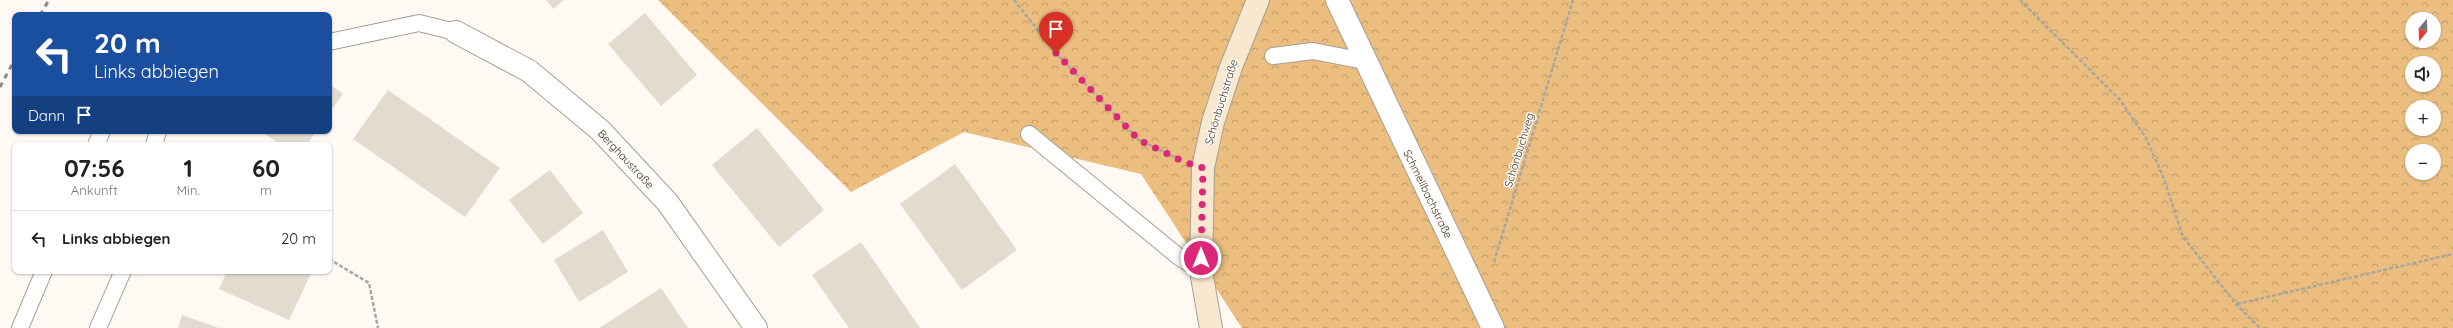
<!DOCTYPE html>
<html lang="de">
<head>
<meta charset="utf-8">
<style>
	:root { --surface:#fff; --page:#f6f6f6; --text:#202124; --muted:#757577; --line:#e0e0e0 }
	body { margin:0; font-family:Quicksand,sans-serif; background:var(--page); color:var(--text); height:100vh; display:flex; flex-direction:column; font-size:15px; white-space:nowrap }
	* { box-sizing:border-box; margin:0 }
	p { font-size:13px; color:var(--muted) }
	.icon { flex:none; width:22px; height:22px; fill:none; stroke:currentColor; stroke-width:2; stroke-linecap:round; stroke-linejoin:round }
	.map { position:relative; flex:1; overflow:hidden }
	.sheet { position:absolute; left:12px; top:142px; width:320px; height:132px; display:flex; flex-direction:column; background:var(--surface); border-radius:8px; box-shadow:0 1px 3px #0004 }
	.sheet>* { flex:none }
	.guide { position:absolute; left:12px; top:12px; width:320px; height:122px; border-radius:8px; box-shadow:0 1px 3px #0004; background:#1a4fa0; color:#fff; overflow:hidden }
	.needle { width:26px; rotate:199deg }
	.buttons { position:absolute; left:2405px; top:12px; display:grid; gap:8px }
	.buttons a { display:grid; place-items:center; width:36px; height:36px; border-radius:50%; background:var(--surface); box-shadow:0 1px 3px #0004; font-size:20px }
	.pin { position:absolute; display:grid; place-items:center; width:34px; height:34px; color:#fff; margin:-41px -17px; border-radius:50% 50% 50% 0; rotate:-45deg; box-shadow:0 0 4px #0007 }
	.pin .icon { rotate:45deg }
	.me { position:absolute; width:44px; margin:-22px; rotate:0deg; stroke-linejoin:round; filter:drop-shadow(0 0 3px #0008) }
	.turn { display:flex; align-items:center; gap:14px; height:84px; padding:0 16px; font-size:18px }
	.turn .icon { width:52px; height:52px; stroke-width:2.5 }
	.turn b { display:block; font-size:28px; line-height:34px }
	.then { display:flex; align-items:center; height:38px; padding:0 16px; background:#0003; gap:8px; font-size:15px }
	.eta { display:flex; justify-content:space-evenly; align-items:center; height:68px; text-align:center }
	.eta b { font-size:24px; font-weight:700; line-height:28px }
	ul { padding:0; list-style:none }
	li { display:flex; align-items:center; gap:12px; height:56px; padding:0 16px; border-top:1px solid var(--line) }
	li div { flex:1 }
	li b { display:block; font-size:15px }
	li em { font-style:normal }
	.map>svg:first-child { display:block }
</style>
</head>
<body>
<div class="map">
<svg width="2453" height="328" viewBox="0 0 2453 328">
	<defs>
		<pattern id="forest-crowns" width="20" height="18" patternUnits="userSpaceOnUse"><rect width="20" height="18" fill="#ebbe7f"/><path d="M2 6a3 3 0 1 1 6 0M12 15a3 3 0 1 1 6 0" fill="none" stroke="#bf9b68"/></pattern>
	</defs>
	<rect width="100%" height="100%" fill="#fef9f2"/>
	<!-- forest -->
	<path fill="url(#forest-crowns)" fill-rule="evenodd" d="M658,0H2453V328H1242L1141,174L964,132L851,192ZM2412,19H2434V41H2412ZM2412,63H2434V85H2412ZM2412,107H2434V129H2412ZM2412,151H2434V173H2412Z"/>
	<!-- building -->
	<path fill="#e4dbd0" d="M546,0H564L553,9Z
		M645,13L697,75L661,106L608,44Z
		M329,84L343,94L329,113Z
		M388,90L500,168L465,217L353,139Z
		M757,128L824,210L779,247L712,165Z
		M261,131H316L307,145H281Z
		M955,164L1017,250L962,290L900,204Z
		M550,170L583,213L543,244L509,200Z
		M603,230L628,272L579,302L554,260Z
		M861,242L920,328H849L812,275Z
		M227,271H312L289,320L219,289Z
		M661,288L688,328H599Z
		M182,315L219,328H178Z"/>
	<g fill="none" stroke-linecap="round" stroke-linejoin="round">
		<defs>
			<path id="lane" d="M329,42L419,23L456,32
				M1273,56L1313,51L1364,61
				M1029,134L1179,257L1201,271
				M96,145L102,131
				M154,145L158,131
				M20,328L44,271
				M98,328L123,271"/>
			<path id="street" d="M1337,0L1493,328
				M456,32L529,71L600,130L668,203L756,328"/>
			<path id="secondary" d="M1211,328L1201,271L1203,168L1213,122L1231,67L1258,0"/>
		</defs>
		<!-- lane casing -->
		<use href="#lane" stroke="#a79f94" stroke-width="18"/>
		<!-- street casing -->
		<use href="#street" stroke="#a79f94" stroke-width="24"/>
		<!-- secondary casing -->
		<use href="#secondary" stroke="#a79f94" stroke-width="24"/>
		<!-- path -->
		<path stroke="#aaa59f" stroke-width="2.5" stroke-dasharray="4 2" stroke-linecap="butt" d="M1014,0L1056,53L1139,140L1176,158
			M2020,0L2120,100L2146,138L2164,179L2183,237L2237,305L2260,328
			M329,259L369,283L378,328
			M1494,262L1573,0
			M2237,304L2453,254"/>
		<!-- lane -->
		<use href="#lane" stroke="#fff" stroke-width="16"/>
		<!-- street -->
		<use href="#street" stroke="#fff" stroke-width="22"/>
		<!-- secondary -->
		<use href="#secondary" stroke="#f8e8d0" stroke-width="22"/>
		<!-- rail -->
		<path stroke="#8e8a84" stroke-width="3" stroke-dasharray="5 5" stroke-linecap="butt" d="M40,15L49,0
			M0,87L15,59"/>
	</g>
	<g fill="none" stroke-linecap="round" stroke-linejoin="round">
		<!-- route -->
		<path stroke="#db2777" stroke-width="7" stroke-dasharray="0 12.6" d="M1056,53L1139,140L1182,161L1203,168L1201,258"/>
	</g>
	<g text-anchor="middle" stroke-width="3" stroke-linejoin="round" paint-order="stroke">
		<!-- street labels -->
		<g font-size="11" fill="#36322e" stroke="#fef9f2">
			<text transform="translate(1221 102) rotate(-73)" y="4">Schönbuchstraße</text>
			<text transform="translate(1519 150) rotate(-73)" y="4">Schönbuchweg</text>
			<text transform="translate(626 159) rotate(47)" y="4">Berghaustraße</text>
			<text transform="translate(1428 194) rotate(64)" y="4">Schmellbachstraße</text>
		</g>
	</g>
</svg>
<div class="buttons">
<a><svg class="needle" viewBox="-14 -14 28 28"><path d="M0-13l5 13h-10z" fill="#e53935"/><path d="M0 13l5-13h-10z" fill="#757577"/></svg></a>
<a><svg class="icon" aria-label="sound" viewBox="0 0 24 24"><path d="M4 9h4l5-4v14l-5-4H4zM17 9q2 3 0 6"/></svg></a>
<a>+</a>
<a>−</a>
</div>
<div class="pin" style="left:1056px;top:53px;background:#d93025"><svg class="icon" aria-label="arrive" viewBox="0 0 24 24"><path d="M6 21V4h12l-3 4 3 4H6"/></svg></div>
<svg class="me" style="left:1201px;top:258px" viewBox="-20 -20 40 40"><circle r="17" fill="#db2777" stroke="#fff" stroke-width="3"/><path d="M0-11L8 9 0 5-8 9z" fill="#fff"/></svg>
<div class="guide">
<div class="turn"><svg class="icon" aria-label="left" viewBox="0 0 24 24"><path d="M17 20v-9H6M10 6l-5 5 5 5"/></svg><div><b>20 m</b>Links abbiegen</div></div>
<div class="then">Dann<svg class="icon" aria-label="arrive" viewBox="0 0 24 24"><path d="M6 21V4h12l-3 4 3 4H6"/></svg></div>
</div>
<section class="sheet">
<div class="eta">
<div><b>07:56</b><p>Ankunft</p></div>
<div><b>1</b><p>Min.</p></div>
<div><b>60</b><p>m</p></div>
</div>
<ul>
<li><svg class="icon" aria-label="left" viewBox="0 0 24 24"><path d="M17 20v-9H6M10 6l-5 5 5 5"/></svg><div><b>Links abbiegen</b></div><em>20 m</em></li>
</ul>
</section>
</div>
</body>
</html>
